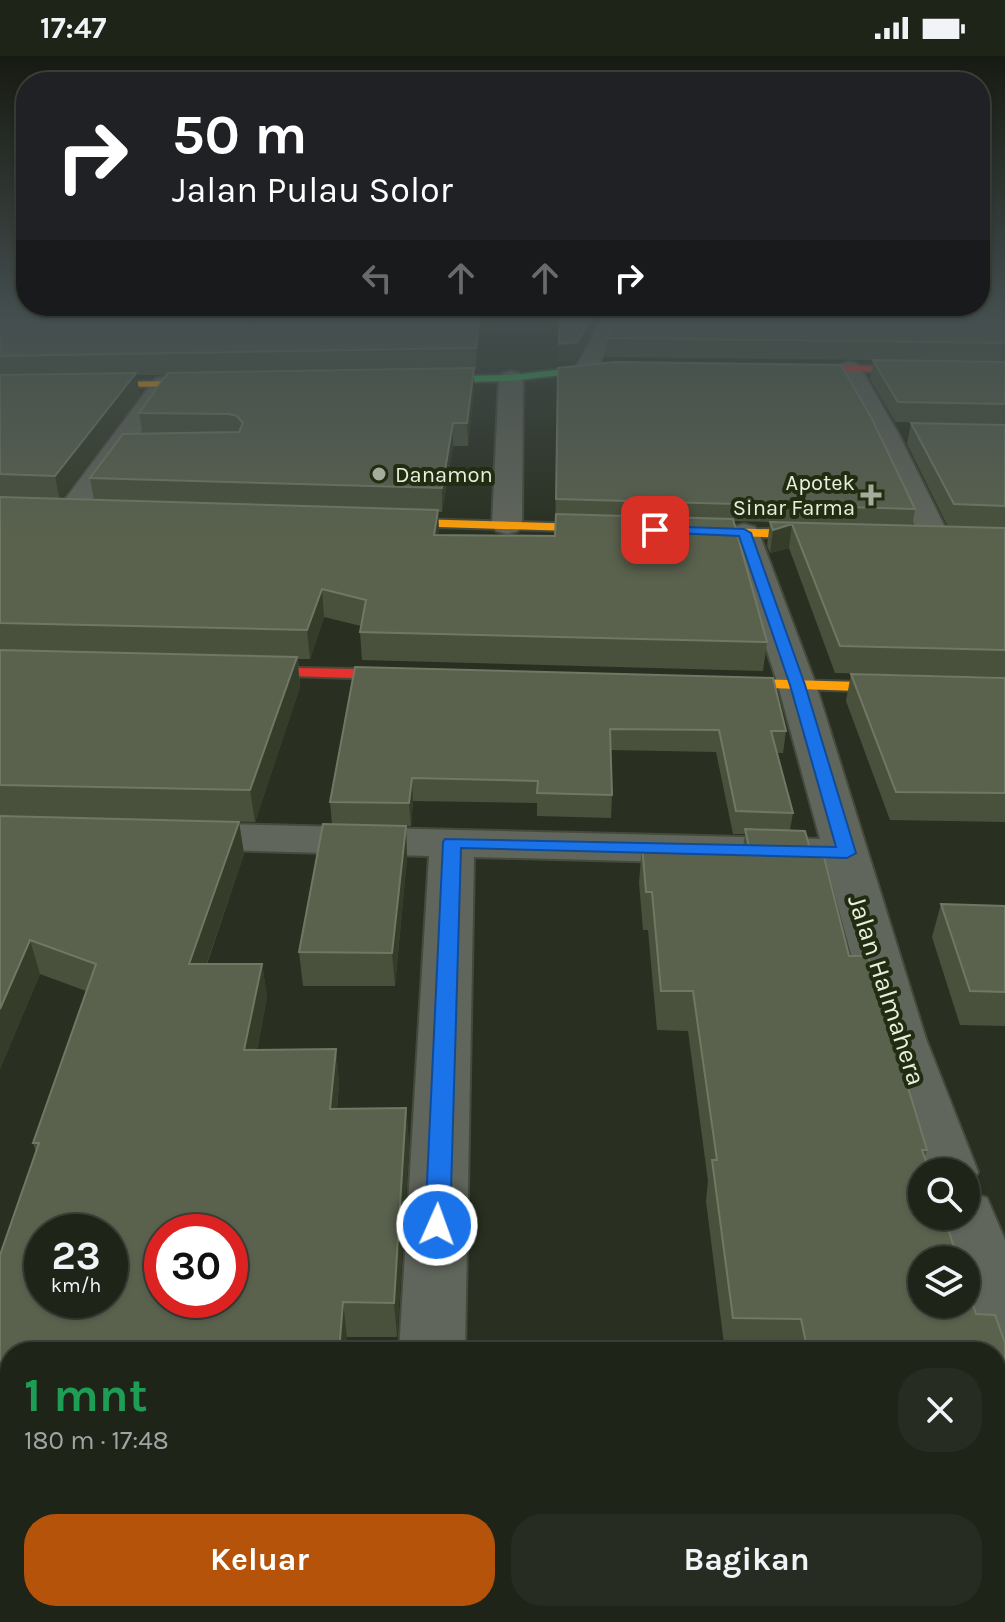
<!DOCTYPE html>
<html lang="id">
<head>
<meta charset="utf-8">
<style>
	:root { --surface:#1f2419; --page:#272c22; --text:#f1f3f6; --muted:#a1a4a2; --line:#3c4138; --accent:#b45309 }
	body { margin:0; font-family:Karla,sans-serif; background:var(--page); color:var(--text); height:100vh; display:flex; flex-direction:column; font-size:30px; white-space:nowrap }
	* { box-sizing:border-box; margin:0 }
	p { font-size:26px; color:var(--muted) }
	.icon { flex:none; width:44px; height:44px; fill:none; stroke:currentColor; stroke-width:2; stroke-linecap:round; stroke-linejoin:round }
	.map { position:relative; flex:1; overflow:hidden }
	.drawer { position:absolute; left:0px; top:1286px; width:1006px; height:280px; display:flex; flex-direction:column; background:var(--surface); border-radius:32px 32px 0 0; box-shadow:0 2px 6px #0004,0 0 0 2px var(--line) }
	.drawer>* { flex:none }
	.banner { position:absolute; left:16px; top:16px; width:974px; height:244px; border-radius:32px; box-shadow:0 2px 6px #0004,0 0 0 2px var(--line); background:#202124; color:#fff; overflow:hidden }
	.fabs { position:absolute; left:908px; top:1102px; display:grid; gap:16px }
	.fabs a { display:grid; place-items:center; width:72px; height:72px; border-radius:50%; background:var(--surface); box-shadow:0 2px 6px #0004,0 0 0 2px var(--line); font-size:40px }
	.speed { position:absolute; left:24px; top:1158px; display:flex; gap:16px; font-size:40px; font-weight:700; text-align:center }
	.speed>* { display:grid; place-content:center; width:104px; height:104px; border-radius:50%; background:var(--surface); box-shadow:0 2px 6px #0004,0 0 0 2px var(--line); line-height:1 }
	.speed small { font-size:20px; font-weight:400 }
	.speed .limit { border:12px solid #d22; background:#fff; color:#111 }
	.pin { position:absolute; display:grid; place-items:center; width:68px; height:68px; color:#fff; margin:-34px; border-radius:16px; box-shadow:0 4px 12px #0006 }
	.me { position:absolute; width:88px; margin:-44px; rotate:2deg; stroke-linejoin:round; filter:drop-shadow(0 0 6px #0008) }
	.turn { display:flex; align-items:center; gap:28px; height:168px; padding:0 24px; font-size:36px }
	.turn .icon { width:104px; height:104px; stroke-width:2.5 }
	.turn b { display:block; font-size:56px; line-height:68px }
	.lanes { display:flex; align-items:center; height:76px; padding:0 24px; background:#0003; justify-content:center; gap:40px; direction:ltr }
	.lanes .off { opacity:.35 }
	.round { display:grid; place-items:center; flex:none; width:84px; height:84px; border-radius:32px; background:var(--page) }
	.overview { display:flex; align-items:center; justify-content:space-between; height:136px; padding:0 24px }
	h1 { font-size:48px; font-weight:700; line-height:60px; color:#1e9e55 }
	.button { display:flex; gap:16px; margin-top:auto; padding:16px 24px }
	.button a { flex:1; height:92px; border-radius:32px; background:var(--accent); color:#fff; font-size:32px; font-weight:700; line-height:92px; text-align:center }
	.button a+a { background:var(--page); color:var(--text) }
	.status { display:flex; justify-content:space-between; align-items:center; height:56px; padding:0 40px; background:var(--surface); direction:ltr }
	.status svg { height:22px; fill:currentColor }
	.map>svg:first-child { display:block }
</style>
</head>
<body>
<div class="status"><b>17:47</b><svg viewBox="0 0 49 12"><path d="M0 12V9h3v3zM5 12V6h3v6zM10 12V3h3v9zM15 12V0h3v12zM26 1h20v11H26zM47 4h2v5h-2z"/></svg></div>
<div class="map">
<svg width="1005" height="1566" viewBox="0 0 1005 1566">
	<rect width="100%" height="100%" fill="#293021"/>
	<g fill="none" stroke-linecap="round" stroke-linejoin="round">
		<defs>
			<path id="street" d="M602,262H622L595,316H579L576,311Z
				M849,306L857,308L861,313L898,377L951,483L947,489L936,492L925,489L921,483L872,377L837,313L841,308Z
				M511,315L519,317L523,322L522,469L518,475L507,478L496,475L492,469L499,322L503,317Z
				M163,321L171,323L175,328L79,463L69,466L59,463L54,457L59,451L155,323Z
				M744,468L755,471L759,477L816,629L926,983L978,1116L970,1133L966,1134V1116H922V1121L920,1116L874,983L827,810L474,801L465,1296H399L429,800L182,793L166,789L160,780L166,771L182,767L820,783L778,629L729,477L733,471Z
				M966,1135L987,1142L1005,1184V1296L982,1288L966,1248V1204H950L935,1160H966Z
				M383,1556H461V1566H383Z"/>
			<path id="fast" d="M617,307L622,310L620,312L511,325L414,327L409,324L414,321L511,319Z"/>
			<path id="slow" d="M225,324V328L222,329L0,334V328Z
				M380,462L827,475L833,479L827,483L376,469L374,466Z
				M714,622L1005,630V640L709,630L706,627Z"/>
			<path id="jam" d="M785,309L1005,312V318L782,314V310Z
				M238,611L413,614L421,619L413,624L233,618L231,615Z"/>
		</defs>
		<!-- street casing -->
		<use href="#street" stroke="#454a3d" stroke-width="4"/>
		<!-- fast casing -->
		<use href="#fast" stroke="#454a3d" stroke-width="4"/>
		<!-- slow casing -->
		<use href="#slow" stroke="#454a3d" stroke-width="4"/>
		<!-- jam casing -->
		<use href="#jam" stroke="#454a3d" stroke-width="4"/>
		<!-- street -->
		<use href="#street" fill="#61665c" fill-rule="evenodd"/>
		<!-- fast -->
		<use href="#fast" fill="#30b455" fill-rule="evenodd"/>
		<!-- slow -->
		<use href="#slow" fill="#ff9f0a" fill-rule="evenodd"/>
		<!-- jam -->
		<use href="#jam" fill="#e5322d" fill-rule="evenodd"/>
	</g>
	<!-- wall -->
	<path fill="#49513c" fill-rule="evenodd" d="M0,262H481L476,313H474V333L468,390H453L442,456H438L439,479L555,480L558,312L915,453L912,470L948,471L907,388L911,367L990,368L895,366L870,323L873,304L606,301L607,282L1005,262V621L835,617L789,492L770,497L767,490L770,466L845,468L733,465L767,586L763,615L362,604L360,576L361,570L324,561L310,603H298L300,631L255,766L0,760ZM136,319H167L139,357L143,378L90,422L94,444L61,443L140,339Z
		M355,611L786,675L783,697H777L793,757L790,774L810,793L849,900L927,1094L925,1101L976,1258L1005,1287V1432H996V1296H725L706,1145L708,1125L688,975L657,974L648,874H643L639,827L642,789L743,791L745,778H733L716,696L611,694L612,739L611,762L537,760V747L413,745L411,770L332,768L330,746Z
		M851,618L1005,622V766L890,764L846,645Z
		M0,760L239,766L244,798L207,908H262L267,941L257,994L336,993L339,1028L337,1053L406,1052L409,1087L397,1281H347L346,1296H10V1556H142L140,1566H0V1199L36,1096L33,1087L86,935L40,918L0,1013ZM42,1176H110V1244H42ZM162,1176H230V1244H162Z
		M406,770L407,802L395,930H303L299,896Z
		M941,848L1005,850V970L960,969L932,881Z
		M755,1556H996L1005,1566H757Z"/>
	<!-- shaded-wall -->
	<path fill="#353d2a" d="M479,262H481L476,313V292Z
		M591,262H601L576,304L558,306L559,288Z
		M474,312V333L468,390L467,367Z
		M136,317L140,339L60,445L55,420Z
		M453,367V390L442,456V432Z
		M438,454L439,480L434,479Z
		M792,468L789,492L770,497L773,474Z
		M322,533L324,561L310,603L307,574Z
		M297,601L300,631L255,766L250,734Z
		M412,722L413,745L411,770L409,747Z
		M239,766L244,798L195,941L189,908Z
		M406,770L407,802L395,930L392,897Z
		M30,884L40,918L0,1013V953Z
		M262,908L267,941L250,1029L244,994Z
		M336,993L339,1028L334,1088L330,1053Z
		M406,1052L409,1087L397,1281L394,1247Z
		M343,1246L347,1281L346,1296H339Z
		M122,1556H142L140,1566H120Z
		M374,1556H381L380,1566H373Z"/>
	<!-- building -->
	<path fill="#5a624e" stroke="#707864" stroke-width="2" fill-rule="evenodd" d="M0,262H479L476,292L0,300Z
		M559,262H591L577,286L559,288Z
		M617,262H1005V287L607,282Z
		M873,304L1005,306V348L898,346Z
		M615,306L841,309L872,363L915,453L556,443L558,312Z
		M474,312L467,367H453L442,432L90,422L123,378L239,376L243,367L237,360L228,358L139,357L168,317Z
		M136,317L55,420L0,418V319Z
		M911,367L1005,369V450L954,448Z
		M0,441L438,454L434,479L555,480L556,458L733,463L767,586L360,576L366,544L322,533L307,574L0,567Z
		M770,466L1005,472V594L840,590L792,468L773,474Z
		M0,594L297,601L250,734L0,729Z
		M355,611L773,622L786,675H771L793,757L736,755L719,674L610,673L612,739L537,737L538,725L412,722L409,747L330,746Z
		M851,618L1005,622V737L896,736Z
		M0,760L239,766L189,908H262L244,994L336,993L330,1053L406,1052L394,1247L343,1246L339,1296H10V1556H122L120,1566H0V1199L39,1087H33L96,908L30,884L0,953ZM42,1176H110V1244H42ZM162,1176H230V1244H162Z
		M323,768L406,770L392,897L299,896Z
		M745,773L805,775L810,793H822L849,900H868L927,1094H922L930,1116H922V1160H944L958,1204H922V1248H966V1228L976,1258L995,1259L1005,1287V1393H996V1296H808L801,1263L733,1262L712,1104H717L693,935H661L652,836H646L642,789L749,791Z
		M941,848L1005,850V936L970,935Z
		M996,1487L1005,1519V1566H772L771,1556H996Z
		M272,1556H374L373,1566H271Z"/>
	<!-- sky -->
	<linearGradient id="sky" x2="0" y2="1"><stop stop-color="#171a12"/><stop offset="0.54" stop-color="#434e4e"/><stop offset="1" stop-color="#434e4e" stop-opacity="0"/></linearGradient>
	<rect width="1005" height="481" fill="url(#sky)"/>
	<!-- route -->
	<path fill="#1a73e8" stroke="#114b97" stroke-width="2" d="M655,470L744,473L751,477L805,629L856,797L847,802L461,792L450,1169L446,1176L437,1179L428,1176L425,1169L443,786L445,783L836,791L790,629L739,480L651,476L649,474Z"/>
	<!-- markers -->
	<g fill="#a4ac9c" stroke="#212c11" stroke-width="3">
		<circle cx="379" cy="418" r="8"/>
		<path d="M867 427h8v8h8v8h-8v8h-8v-8h-8v-8h8z"/>
	</g>
	<g text-anchor="middle" stroke-width="8" stroke-linejoin="round" paint-order="stroke">
		<!-- far-poi labels -->
		<g font-size="22" fill="#e7efdf" stroke="#212c11" text-anchor="start">
			<text x="395" y="426">Danamon</text>
			<text x="855" y="434" text-anchor="end">Apotek<tspan x="855" dy="25">Sinar Farma</tspan></text>
		</g>
		<!-- street labels -->
		<g font-size="26" fill="#e7efdf" stroke="#212c11">
			<text transform="translate(887 934) rotate(72)" y="9">Jalan Halmahera</text>
		</g>
	</g>
</svg>
<div class="fabs">
<a><svg class="icon" aria-label="search" viewBox="0 0 24 24"><circle cx="10" cy="10" r="6"/><path d="M15 15l6 6"/></svg></a>
<a><svg class="icon" aria-label="layers" viewBox="0 0 24 24"><path d="M12 4l9 5-9 5-9-5zM3 14l9 5 9-5"/></svg></a>
</div>
<div class="speed"><div>23<small>km/h</small></div><div class="limit">30</div></div>
<div class="pin" style="left:655px;top:474px;background:#d93025"><svg class="icon" aria-label="arrive" viewBox="0 0 24 24"><path d="M6 21V4h12l-3 4 3 4H6"/></svg></div>
<svg class="me" style="left:437px;top:1169px" viewBox="-20 -20 40 40"><circle r="17" fill="#1a73e8" stroke="#fff" stroke-width="3"/><path d="M0-11L8 9 0 5-8 9z" fill="#fff"/></svg>
<div class="banner">
<div class="turn"><svg class="icon" aria-label="right" viewBox="0 0 24 24"><path d="M7 20v-9h11M14 6l5 5-5 5"/></svg><div><b>50 m</b>Jalan Pulau Solor</div></div>
<div class="lanes"><svg class="icon off" aria-label="left" viewBox="0 0 24 24"><path d="M17 20v-9H6M10 6l-5 5 5 5"/></svg><svg class="icon off" aria-label="ahead" viewBox="0 0 24 24"><path d="M12 20V5M6 11l6-6 6 6"/></svg><svg class="icon off" aria-label="ahead" viewBox="0 0 24 24"><path d="M12 20V5M6 11l6-6 6 6"/></svg><svg class="icon" aria-label="right" viewBox="0 0 24 24"><path d="M7 20v-9h11M14 6l5 5-5 5"/></svg></div>
</div>
<section class="drawer">
<div class="overview"><div><h1>1 mnt</h1><p>180 m · 17:48</p></div><a class="round"><svg class="icon" aria-label="close" viewBox="0 0 24 24"><path d="M6 6l12 12M18 6L6 18"/></svg></a></div>
<div class="button"><a>Keluar</a><a>Bagikan</a></div>
</section>
</div>
</body>
</html>
